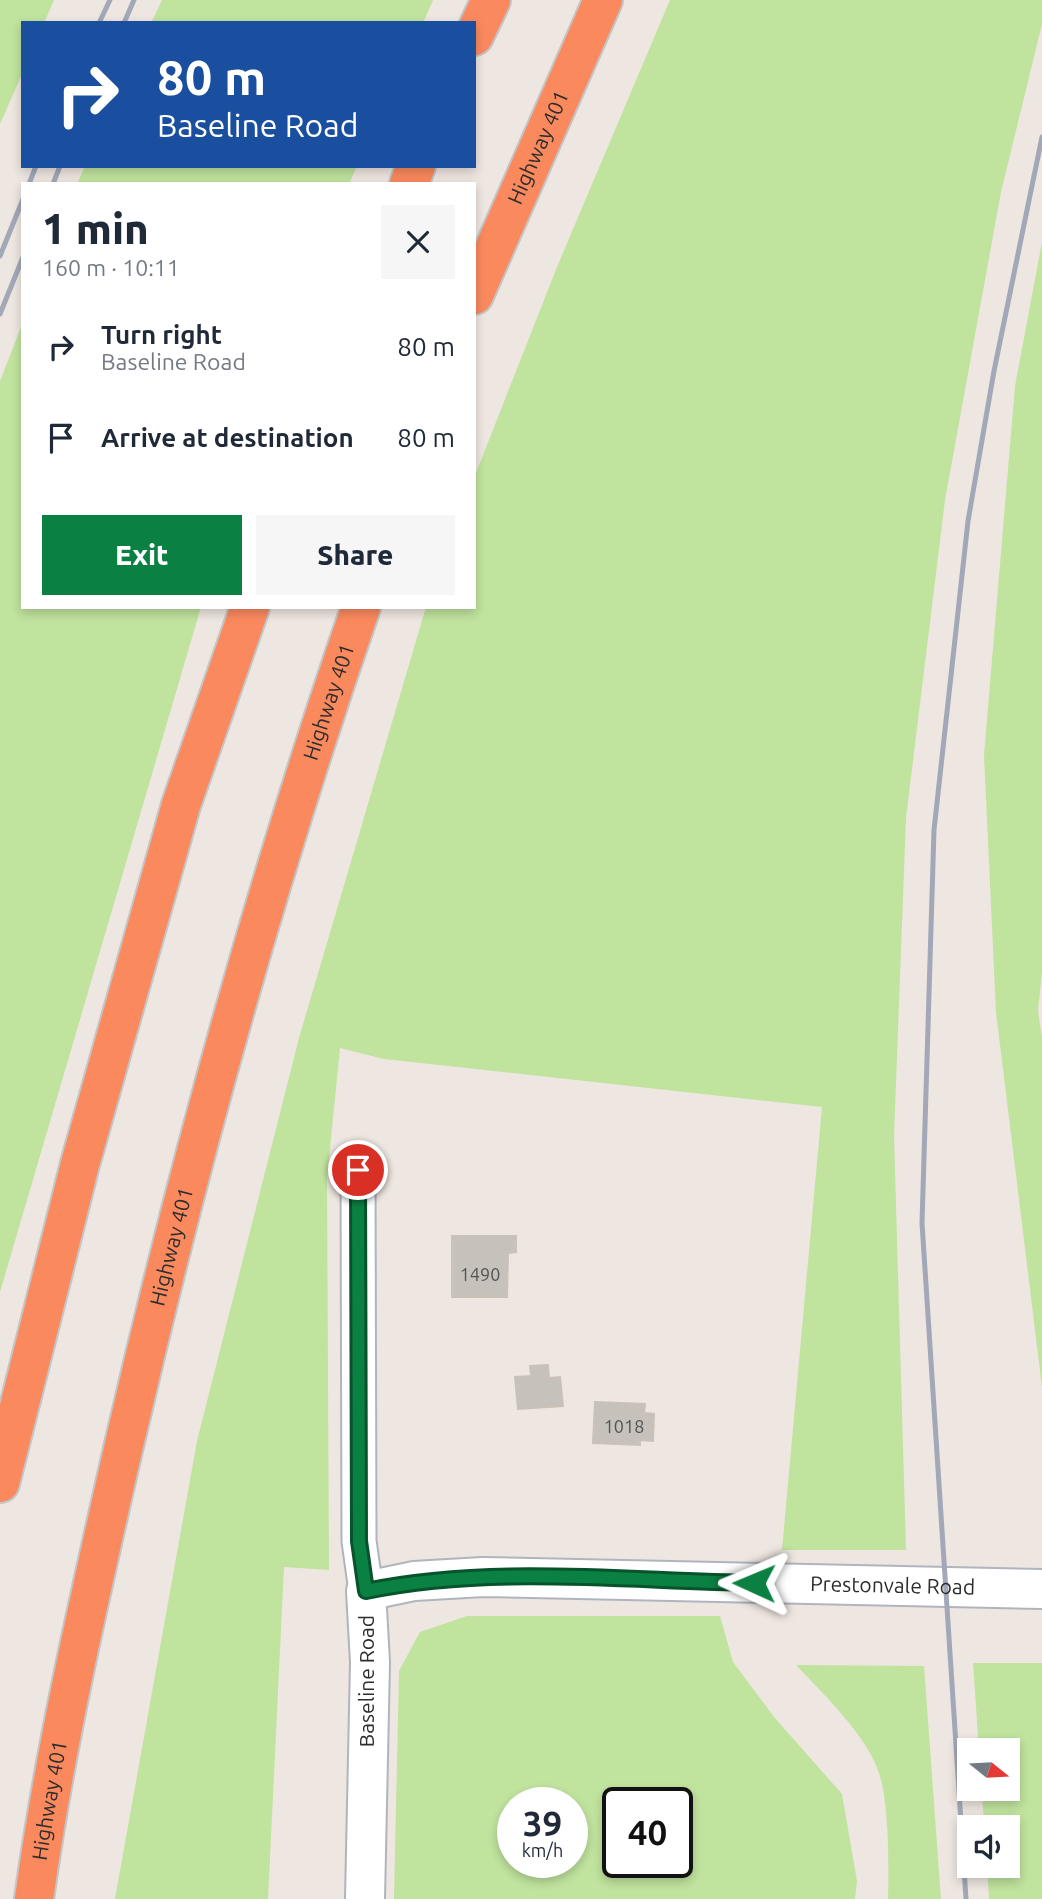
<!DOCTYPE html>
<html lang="en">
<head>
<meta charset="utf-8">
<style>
	:root { --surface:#fff; --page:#f6f6f7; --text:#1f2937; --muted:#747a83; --accent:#0b8043 }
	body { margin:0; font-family:Ubuntu,sans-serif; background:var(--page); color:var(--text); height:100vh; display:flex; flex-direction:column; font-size:26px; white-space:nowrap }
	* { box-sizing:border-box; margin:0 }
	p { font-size:23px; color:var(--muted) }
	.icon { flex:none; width:38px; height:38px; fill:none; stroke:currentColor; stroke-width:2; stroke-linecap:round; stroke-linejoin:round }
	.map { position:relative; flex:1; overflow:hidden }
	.sheet { position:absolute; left:21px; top:182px; width:455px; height:427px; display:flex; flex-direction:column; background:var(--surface); border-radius:0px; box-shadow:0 4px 10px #0003 }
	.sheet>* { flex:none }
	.banner { position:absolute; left:21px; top:21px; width:455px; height:147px; border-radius:0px; box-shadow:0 4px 10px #0003; background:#1a4fa0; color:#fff; overflow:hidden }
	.needle { width:46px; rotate:108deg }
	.fabs { position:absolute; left:957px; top:1738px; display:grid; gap:14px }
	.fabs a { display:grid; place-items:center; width:63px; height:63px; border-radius:0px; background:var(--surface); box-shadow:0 4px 10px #0003; font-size:35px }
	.speed { position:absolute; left:497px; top:1787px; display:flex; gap:14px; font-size:35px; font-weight:700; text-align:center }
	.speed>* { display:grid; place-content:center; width:91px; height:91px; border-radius:50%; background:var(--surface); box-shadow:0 4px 10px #0003; line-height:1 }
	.speed small { font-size:18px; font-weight:400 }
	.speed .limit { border:4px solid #111; border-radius:10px; background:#fff; color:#111 }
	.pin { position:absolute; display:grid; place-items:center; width:60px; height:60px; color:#fff; margin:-30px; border:4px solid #fff; border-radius:50%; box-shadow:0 2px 7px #0007 }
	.me { position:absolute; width:77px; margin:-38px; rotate:271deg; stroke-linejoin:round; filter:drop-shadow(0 0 5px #0008) }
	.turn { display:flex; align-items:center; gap:24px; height:147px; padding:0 21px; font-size:32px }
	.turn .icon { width:91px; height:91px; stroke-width:2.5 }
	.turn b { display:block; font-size:49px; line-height:60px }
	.round { display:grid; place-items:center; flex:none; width:74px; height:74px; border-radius:0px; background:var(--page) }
	.summary { display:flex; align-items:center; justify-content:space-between; height:119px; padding:0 21px }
	h1 { font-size:42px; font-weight:800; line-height:52px }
	.button { display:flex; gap:14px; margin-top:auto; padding:14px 21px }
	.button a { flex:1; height:80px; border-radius:0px; background:var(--accent); color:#fff; font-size:28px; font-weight:800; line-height:80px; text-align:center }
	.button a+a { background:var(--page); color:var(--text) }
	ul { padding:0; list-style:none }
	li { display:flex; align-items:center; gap:21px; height:91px; padding:0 21px }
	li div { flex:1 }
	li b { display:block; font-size:26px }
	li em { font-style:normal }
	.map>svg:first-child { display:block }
</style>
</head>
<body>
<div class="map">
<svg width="1042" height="1899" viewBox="0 0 1042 1899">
	<rect width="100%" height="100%" fill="#eee6e0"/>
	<!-- green -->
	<path fill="#c0e39e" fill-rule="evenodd" d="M0,0H54L44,23H23V72L0,124Z
		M162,0H433L423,23H151Z
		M670,0H1042V24L1001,192L945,500L906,818L894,1136L906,1550H782L822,1107L384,1059L340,1048L327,1178L329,1570L284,1567L268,1899H115L197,1441L299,1038L426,607H474V478L557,267Z
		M85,166H357L349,184H77Z
		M1042,242V972L1038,1011L1042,1038V1387L996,1012L984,755L1015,386Z
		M23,322V607H201L0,1292V381Z
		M467,1616H720L733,1662L774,1717L842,1794L857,1881L855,1899H394L399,1671L420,1632ZM513,1802H572V1862H513ZM618,1802H677V1862H618Z
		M973,1663H1042V1899H989L987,1866H1008V1827H984L982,1789L1008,1788V1750H979Z
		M796,1665L924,1666L941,1899H888C889,1866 889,1806 880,1776C869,1737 823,1694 796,1665Z"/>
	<!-- building -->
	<path fill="#c7c1bb" stroke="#cac1b9" stroke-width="2" d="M452,1236H516V1252L508,1253L507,1297H452Z
		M548,1365L549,1378L560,1377L563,1406L518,1409L515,1377L531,1376L530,1366Z
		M595,1402L645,1404L644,1413L654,1414L653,1441L640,1440V1445L593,1443Z"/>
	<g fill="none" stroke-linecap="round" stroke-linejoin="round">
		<defs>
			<path id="minor" d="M358,1170L359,1541L366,1591"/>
			<g id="tertiary">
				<path id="s1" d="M365,1899L370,1662L366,1591L414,1581L483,1577L1042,1589"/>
			</g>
			<g id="motorway">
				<path d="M474,36L491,0"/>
				<path d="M409,184L416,166"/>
				<path id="s2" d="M474,295L603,0"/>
				<path d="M0,1483L80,1164L181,805L250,607"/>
				<path id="s3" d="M34,1899C55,1747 90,1595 124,1445C189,1162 266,881 361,607"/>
			</g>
		</defs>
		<!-- minor casing -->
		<use href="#minor" stroke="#b0b5bd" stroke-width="37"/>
		<!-- tertiary casing -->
		<use href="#tertiary" stroke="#b0b5bd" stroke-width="42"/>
		<!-- motorway casing -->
		<use href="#motorway" stroke="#c4c4c4" stroke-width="42"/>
		<!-- minor -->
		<use href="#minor" stroke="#fff" stroke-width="33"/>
		<!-- tertiary -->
		<use href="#tertiary" stroke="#fff" stroke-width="38"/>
		<!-- motorway -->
		<use href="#motorway" stroke="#fb895e" stroke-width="38"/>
		<!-- rail -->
		<path stroke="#a2a8b7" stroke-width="5" d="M99,23L110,0
			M124,23L134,0
			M29,184L36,166
			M53,184L60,166
			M0,256L23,199
			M0,314L23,257
			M966,1899L922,1223L934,830L968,521L994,371L1042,137"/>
	</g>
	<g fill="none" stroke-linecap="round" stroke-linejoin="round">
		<defs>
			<path id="route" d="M358,1170L359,1541L366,1591C492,1565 626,1581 754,1583"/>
		</defs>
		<!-- route casing -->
		<use href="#route" stroke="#07532c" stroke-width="18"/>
		<!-- route -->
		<use href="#route" stroke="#0b8043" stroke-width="12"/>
	</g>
	<g text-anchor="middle" stroke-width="6" stroke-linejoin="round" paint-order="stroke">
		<!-- number labels -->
		<g font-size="18" fill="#545250">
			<text x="480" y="1281">1490</text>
			<text x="624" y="1433">1018</text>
		</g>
		<!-- street labels -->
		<g font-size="21" fill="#2d2d2d" stroke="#fff">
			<text dy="7" stroke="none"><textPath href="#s2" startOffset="161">Highway 401</textPath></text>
			<text dy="7" stroke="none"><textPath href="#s3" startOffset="1234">Highway 401</textPath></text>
			<text dy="7" stroke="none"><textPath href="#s3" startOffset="667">Highway 401</textPath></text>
			<text dy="7" stroke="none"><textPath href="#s1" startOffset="836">Prestonvale Road</textPath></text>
			<text transform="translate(367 1681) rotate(-90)" y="7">Baseline Road</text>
			<text dy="7" stroke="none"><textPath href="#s3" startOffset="100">Highway 401</textPath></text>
		</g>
	</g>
</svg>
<div class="fabs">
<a><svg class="needle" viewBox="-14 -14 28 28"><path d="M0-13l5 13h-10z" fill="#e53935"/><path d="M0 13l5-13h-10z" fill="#747a83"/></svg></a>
<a><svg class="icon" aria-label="sound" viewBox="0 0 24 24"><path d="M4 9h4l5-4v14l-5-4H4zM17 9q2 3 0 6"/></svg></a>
</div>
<div class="speed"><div>39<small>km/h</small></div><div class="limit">40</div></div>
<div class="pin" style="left:358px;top:1170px;background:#d93025"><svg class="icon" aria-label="arrive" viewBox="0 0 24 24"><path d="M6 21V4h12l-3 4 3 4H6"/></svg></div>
<svg class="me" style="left:754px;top:1583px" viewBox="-20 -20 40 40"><path d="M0-17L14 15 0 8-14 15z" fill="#0b8043" stroke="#fff" stroke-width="4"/></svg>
<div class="banner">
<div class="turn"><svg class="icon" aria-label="right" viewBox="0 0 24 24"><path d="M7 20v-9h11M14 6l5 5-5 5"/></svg><div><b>80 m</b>Baseline Road</div></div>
</div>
<section class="sheet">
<div class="summary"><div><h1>1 min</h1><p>160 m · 10:11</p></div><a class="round"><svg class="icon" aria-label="close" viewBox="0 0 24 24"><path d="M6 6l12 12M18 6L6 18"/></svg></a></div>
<ul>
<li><svg class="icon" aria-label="right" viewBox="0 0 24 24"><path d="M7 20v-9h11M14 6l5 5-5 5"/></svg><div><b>Turn right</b><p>Baseline Road</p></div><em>80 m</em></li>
<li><svg class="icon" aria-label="arrive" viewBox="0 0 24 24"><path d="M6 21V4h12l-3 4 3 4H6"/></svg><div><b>Arrive at destination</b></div><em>80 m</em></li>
</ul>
<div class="button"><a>Exit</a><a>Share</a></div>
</section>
</div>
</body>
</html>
